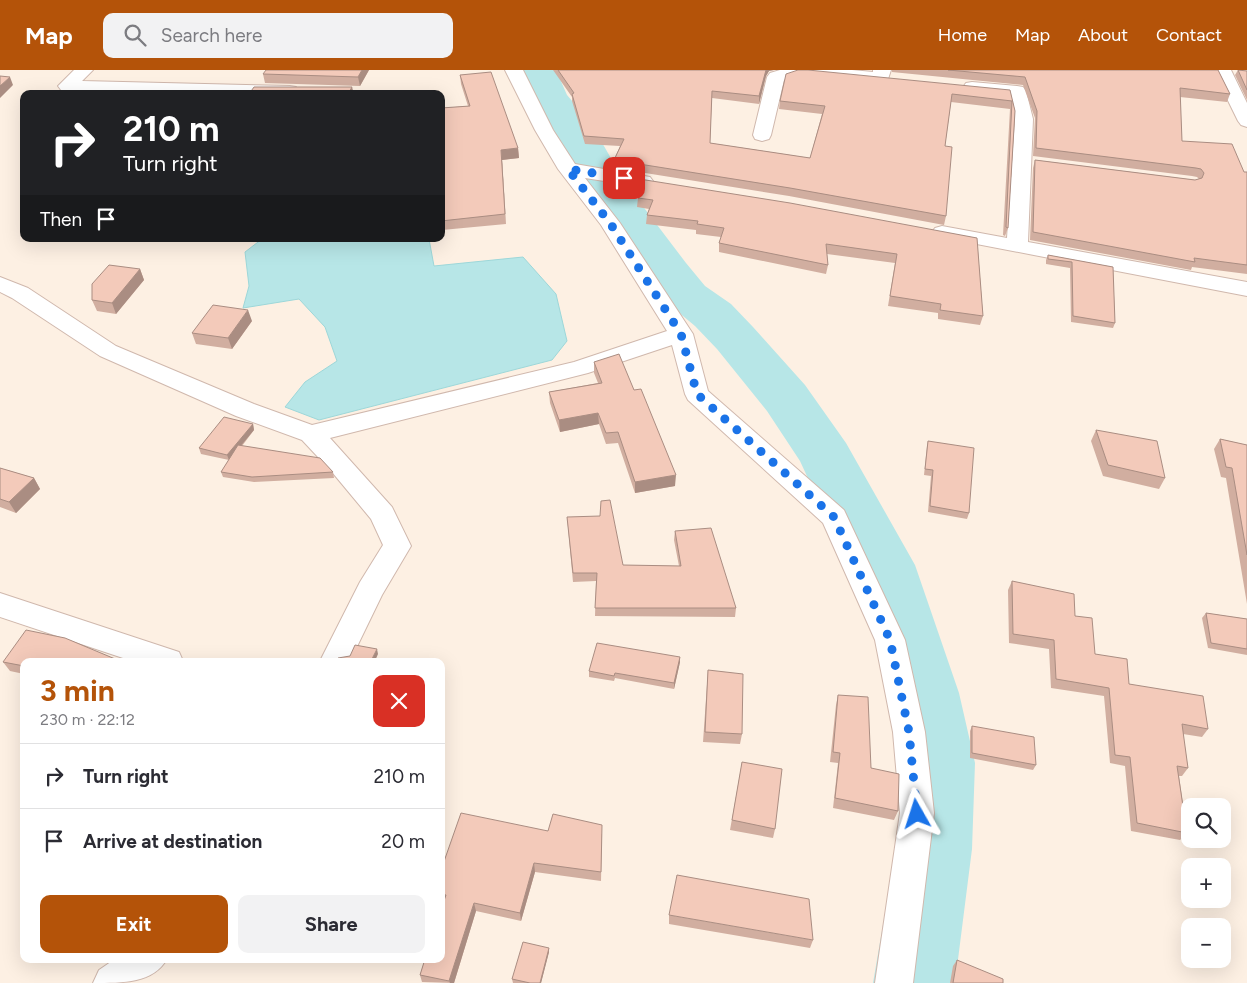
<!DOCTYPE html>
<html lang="en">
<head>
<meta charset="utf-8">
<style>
	:root { --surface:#fff; --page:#f2f2f3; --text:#2b2b33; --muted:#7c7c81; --line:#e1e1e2; --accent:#b45309 }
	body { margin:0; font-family:Figtree,sans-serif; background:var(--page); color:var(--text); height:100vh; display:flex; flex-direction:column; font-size:19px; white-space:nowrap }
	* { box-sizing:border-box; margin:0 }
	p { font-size:16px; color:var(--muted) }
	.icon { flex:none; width:28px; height:28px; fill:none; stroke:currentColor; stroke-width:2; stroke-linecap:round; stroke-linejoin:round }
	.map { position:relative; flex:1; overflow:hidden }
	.panel { position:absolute; left:20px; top:588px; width:425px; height:305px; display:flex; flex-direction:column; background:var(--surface); border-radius:10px; box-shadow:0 5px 20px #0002 }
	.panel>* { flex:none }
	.hud { position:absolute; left:20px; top:20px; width:425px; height:152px; border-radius:10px; box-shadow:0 5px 20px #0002; background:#202124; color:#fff; overflow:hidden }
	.controls { position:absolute; left:1181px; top:728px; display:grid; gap:10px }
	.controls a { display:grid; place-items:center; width:50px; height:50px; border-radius:10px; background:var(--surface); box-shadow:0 5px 20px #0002; font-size:25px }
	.pin { position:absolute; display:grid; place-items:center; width:42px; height:42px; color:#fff; margin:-21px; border-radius:10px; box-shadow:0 2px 8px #0006 }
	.me { position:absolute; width:55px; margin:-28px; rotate:354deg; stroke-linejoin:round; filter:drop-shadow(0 0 4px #0008) }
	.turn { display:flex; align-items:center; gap:18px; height:105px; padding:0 20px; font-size:22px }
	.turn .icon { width:65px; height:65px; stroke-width:2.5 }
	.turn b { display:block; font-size:35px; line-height:42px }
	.then { display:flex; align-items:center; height:48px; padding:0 20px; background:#0003; gap:10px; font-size:19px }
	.round { display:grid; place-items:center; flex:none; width:52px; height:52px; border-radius:10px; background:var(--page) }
	.headline { display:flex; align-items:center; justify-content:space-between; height:85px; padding:0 20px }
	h1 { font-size:30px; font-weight:700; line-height:38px; color:var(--accent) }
	.action { display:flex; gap:10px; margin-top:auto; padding:10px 20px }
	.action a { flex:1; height:58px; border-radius:10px; background:var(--accent); color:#fff; font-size:20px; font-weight:700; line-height:58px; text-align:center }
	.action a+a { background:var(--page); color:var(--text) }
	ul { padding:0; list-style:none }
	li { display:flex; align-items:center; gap:15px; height:65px; padding:0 20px; border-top:1px solid var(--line) }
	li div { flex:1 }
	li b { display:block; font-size:19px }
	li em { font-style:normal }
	header { display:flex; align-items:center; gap:30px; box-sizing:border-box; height:70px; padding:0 25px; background:var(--accent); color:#fff }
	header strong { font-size:24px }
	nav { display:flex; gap:28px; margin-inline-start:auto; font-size:18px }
	.search { width:350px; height:45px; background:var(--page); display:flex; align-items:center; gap:12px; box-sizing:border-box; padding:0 18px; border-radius:10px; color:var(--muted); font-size:19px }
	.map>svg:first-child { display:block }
</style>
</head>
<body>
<header>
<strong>Map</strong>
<div class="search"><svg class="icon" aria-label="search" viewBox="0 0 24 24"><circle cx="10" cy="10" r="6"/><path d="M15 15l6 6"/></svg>Search here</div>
<nav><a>Home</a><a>Map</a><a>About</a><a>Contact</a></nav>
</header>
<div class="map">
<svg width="1247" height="913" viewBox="0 0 1247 913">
	<rect width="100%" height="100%" fill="#fdf0e3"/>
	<!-- water -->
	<path fill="#b7e6e7" stroke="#9dd7d9" d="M262,169H429L434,196L523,187L556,224L567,271L552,290L319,350L285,337L305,312L337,291L325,257L299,229L243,238L249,216L245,182Z"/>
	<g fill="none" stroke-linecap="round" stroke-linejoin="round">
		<!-- river -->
		<path fill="#b7e6e7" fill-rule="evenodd" d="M518,0H556L567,25L590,52L626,114L686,193L705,216L731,234L753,257L805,315L846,373L915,495L959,623L975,693L972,779L955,913H873L896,779L903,693L891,623L853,495L818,430L800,391L767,341L717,279L695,256L671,236L652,213L584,117L552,57L529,29Z"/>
		<defs>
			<path id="minor" d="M74,0H93L82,11L290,16L296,17L299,21L297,24H177L61,20L58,16Z
				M505,0H523L553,60L575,94L650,107L653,111L650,115L643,117L585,108L620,153L693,264L708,321L844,440L905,570L925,662L934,743L913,913H875L900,743L893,662L875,570L823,453L688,330L685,324L672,275L588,303L330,368L392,437L411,476L382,525L350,591H320L360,512L383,475L371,449L332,402L302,370L236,346L100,286L12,228L0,222V207L28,218L116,276L254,334L312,355L574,292L667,261L601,155L558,99L535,60Z
				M780,0H852L873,2V0H891L887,12L881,13L799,5L784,10L771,65L769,69L762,71L755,69L753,65L767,7L770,3Z
				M1213,0H1231L1247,33V57L1241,55L1238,51Z
				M972,12L1017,16L1023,17L1026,21L1033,49L1028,172L1247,212V226L935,166L932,162L935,158L942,156L1007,168L1015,49L1009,26L966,21L963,17L966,13Z
				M0,523L179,582L183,591H132L0,547Z
				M115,889H167C153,913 124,913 93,913L99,900Z"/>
		</defs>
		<!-- minor casing -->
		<use href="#minor" stroke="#d0b8ad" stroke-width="2"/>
		<!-- minor -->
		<use href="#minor" fill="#fff" fill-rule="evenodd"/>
	</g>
	<!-- wall -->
	<path fill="#d1aea0" d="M369,0L360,16L265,13L263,4Z
		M553,0H774L769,1L766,6L759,34L712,28L710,73L810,88L822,44L779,39L780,31L1010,20L1015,41L1008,158L1005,166L1003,165L1010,39L951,32L945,76L946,146L944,155L789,126L614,98V90L620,76L585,74L572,31V27Z
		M892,0H1218L1230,24L1227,32L1180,27L1182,71L1244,102H1247V204L1192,197L1191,200L1030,170L1033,98L1035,90L1195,110L1199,109L1197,107L1192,106L1033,86L1035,48L1023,15L892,2Z
		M1238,0L1247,1V30L1235,5Z
		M460,5L518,78L519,88L502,90L506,154L442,160L441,155V38L468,36L461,14Z
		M608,104L977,168L983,246L980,255L938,249V243L888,236L895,193L827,184L828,195L826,204L719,182V173L721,167L696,164V160L646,154L647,145L649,139L637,137L638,128L640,122L606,117V108Z
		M1048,185L1113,197L1115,253L1113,258L1071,252L1070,198L1046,194V190Z
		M140,199L144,210L116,244L97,241L92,230Z
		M252,251L232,279L196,274L192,263Z
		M594,292L634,320L675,416L635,423L618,373L606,374L599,354L560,362L550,333L549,322L598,313L594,303Z
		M253,354L254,360L242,376L333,402L334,408L254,412L223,407L221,402L229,390L201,384L199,378Z
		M1096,360L1165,408L1159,419L1103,406L1091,371Z
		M1220,369L1247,375V534L1226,408L1221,407L1214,379Z
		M928,371L969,443L967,449L928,442L931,406L924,405L927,376Z
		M0,398L34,408L40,419L16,443L0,437Z
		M567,447L623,495L679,496L674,470L675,461L736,538L735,547L595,546L596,511L573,512Z
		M1012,511L1075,546L1095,584L1129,614L1208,659L1202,667L1183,664L1188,698L1182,706H1179L1187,763L1180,770L1131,761L1125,696L1110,693L1104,626L1051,618L1049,579L1009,573L1008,520Z
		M1206,543L1247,549V585L1208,578L1202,548Z
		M680,587V592L674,619L615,608L614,611L589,607V601Z
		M24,591V604L10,601L3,592Z
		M708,600L742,664L740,674L703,672Z
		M838,625L871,698L898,741L894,750L833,738L838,693L830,692L836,635Z
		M972,656L1036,695L1033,700L970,688V661Z
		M742,692L775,759L773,768L730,760Z
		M548,761L602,764L601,811L535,802L521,851L476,841L454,913L422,912L420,905L444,832H441V800Z
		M669,845L813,870L810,878L669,854Z
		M549,878V882L541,913H513L512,909Z
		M237,889H258L256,893Z
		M957,890L1003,913H950L953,896Z"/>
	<!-- shaded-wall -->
	<path fill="#aa8d82" d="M362,0H369L360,16L358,7Z
		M766,0H774L769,1L766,6L759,34V26Z
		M10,7L13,15L0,28V16Z
		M352,17L354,24H348Z
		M518,78L519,88L502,90L506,154L501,80Z
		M140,199L144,210L116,244L112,233Z
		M248,240L252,251L232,279L228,268Z
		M598,343L599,354L560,362L559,350Z
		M253,354L254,360L229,390L227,385Z
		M676,405L675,416L635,423V412Z
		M34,408L40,419L16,443L9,432Z
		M377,579L378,584L375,591H371Z
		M680,587V592L674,619V613Z
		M534,793L535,802L521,851L520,843Z
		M474,833L476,841L454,913H450L449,911Z
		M549,878V882L541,913H540Z
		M253,889H258L256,893Z"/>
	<!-- building -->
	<path fill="#f3caba" stroke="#aa8d82" d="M266,0H362L358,7L263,4Z
		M558,0H766L759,26L712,21L710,73L810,88L825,36L780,31L786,4L798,0H808L1010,20L1015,41L1008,158L1006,157L1012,31L952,24L945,76L952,77L946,146L790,118L614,90L624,69L584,66L572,24L574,23Z
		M948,0H1218L1230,24L1180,18L1182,71L1232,74L1244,102H1247V195L1194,188L1195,192L1033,162L1035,90L1195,110L1202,108L1204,103L1201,99L1196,98L1036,78L1037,41L1025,7Z
		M1238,0L1247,1V20Z
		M491,2L518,78L501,80L505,144L441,151V38L470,36L460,5Z
		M0,6L10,7L0,16Z
		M254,17H352L348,24H249Z
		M608,104L790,133L977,168L983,246L940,240L941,234L890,226L897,184L826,174L828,195L719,173L724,158L697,154L698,151L647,145L653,130L638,128L643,114L606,108Z
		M1048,185L1113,197L1115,253L1073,246L1072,192L1048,189Z
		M109,195L140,199L112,233L92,230V214Z
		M213,235L248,240L228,268L192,263Z
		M619,284L634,320L641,319L676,405L635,412L618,362L606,363L598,343L559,350L549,322L602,313L594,292Z
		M224,347L253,354L227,385L199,378Z
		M1096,360L1157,371L1165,408L1108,395Z
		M1220,369L1247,375V485L1232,398L1226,397Z
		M928,371L974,378L969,443L930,436L933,400L925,399Z
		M238,375L320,388L333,402L252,407L221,402Z
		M0,398L34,408L9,432L0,429Z
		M610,430L623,495L681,496L675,461L711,458L736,538H595L597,503H573L567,447L600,446L601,431Z
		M1012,511L1074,524L1075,546L1092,548L1095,584L1127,589L1129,614L1203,626L1208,659L1182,654L1188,698L1177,696L1187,763L1137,753L1130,687L1115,685L1109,618L1056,609L1054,570L1013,564Z
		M1206,543L1247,549V579L1211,573Z
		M26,560L65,568L120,591H24V596L3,592Z
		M597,573L680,587L674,613L615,603L614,606L589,601Z
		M355,575L377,579L371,591H336L338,588L350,586Z
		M708,600L743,604L742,664L705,662Z
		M838,625L868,627L871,698L899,704L898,741L835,728L840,683L833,682Z
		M972,656L1034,667L1036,695L972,683Z
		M742,692L782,699L775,759L732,750Z
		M461,743L548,761L553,744L602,755L601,802L534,793L520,843L474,833L449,911L420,905L425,889H441V839L446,825L441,824V800Z
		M677,805L809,829L813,870L669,845Z
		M523,872L549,878L540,913H530L512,909Z
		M957,890L1003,909V913H953Z"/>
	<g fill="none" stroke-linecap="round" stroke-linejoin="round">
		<!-- route -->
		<path stroke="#1a73e8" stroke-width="9" stroke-dasharray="0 16.2" d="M624,108L568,99L610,153L681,264L697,324L834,447L890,570L909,662L917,744"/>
	</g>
</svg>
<div class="controls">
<a><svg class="icon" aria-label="search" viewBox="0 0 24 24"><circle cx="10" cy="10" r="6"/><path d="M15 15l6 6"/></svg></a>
<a>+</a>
<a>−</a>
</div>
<div class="pin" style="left:624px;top:108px;background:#d93025"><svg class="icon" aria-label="arrive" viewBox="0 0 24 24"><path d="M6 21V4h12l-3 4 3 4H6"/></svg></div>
<svg class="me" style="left:917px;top:744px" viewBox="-20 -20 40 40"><path d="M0-17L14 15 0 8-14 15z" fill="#1a73e8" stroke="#fff" stroke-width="4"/></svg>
<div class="hud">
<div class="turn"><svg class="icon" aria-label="right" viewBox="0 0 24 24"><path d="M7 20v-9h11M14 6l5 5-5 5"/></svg><div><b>210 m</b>Turn right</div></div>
<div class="then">Then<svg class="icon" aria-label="arrive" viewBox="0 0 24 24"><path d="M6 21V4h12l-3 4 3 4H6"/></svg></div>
</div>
<section class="panel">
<div class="headline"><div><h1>3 min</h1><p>230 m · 22:12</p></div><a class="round" style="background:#d93025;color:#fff"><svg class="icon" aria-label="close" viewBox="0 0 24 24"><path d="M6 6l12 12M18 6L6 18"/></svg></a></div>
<ul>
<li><svg class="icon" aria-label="right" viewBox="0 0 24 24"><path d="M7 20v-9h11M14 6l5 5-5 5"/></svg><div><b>Turn right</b></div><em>210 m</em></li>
<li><svg class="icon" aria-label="arrive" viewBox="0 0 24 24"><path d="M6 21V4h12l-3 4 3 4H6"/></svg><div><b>Arrive at destination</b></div><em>20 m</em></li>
</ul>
<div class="action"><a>Exit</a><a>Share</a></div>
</section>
</div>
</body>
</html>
